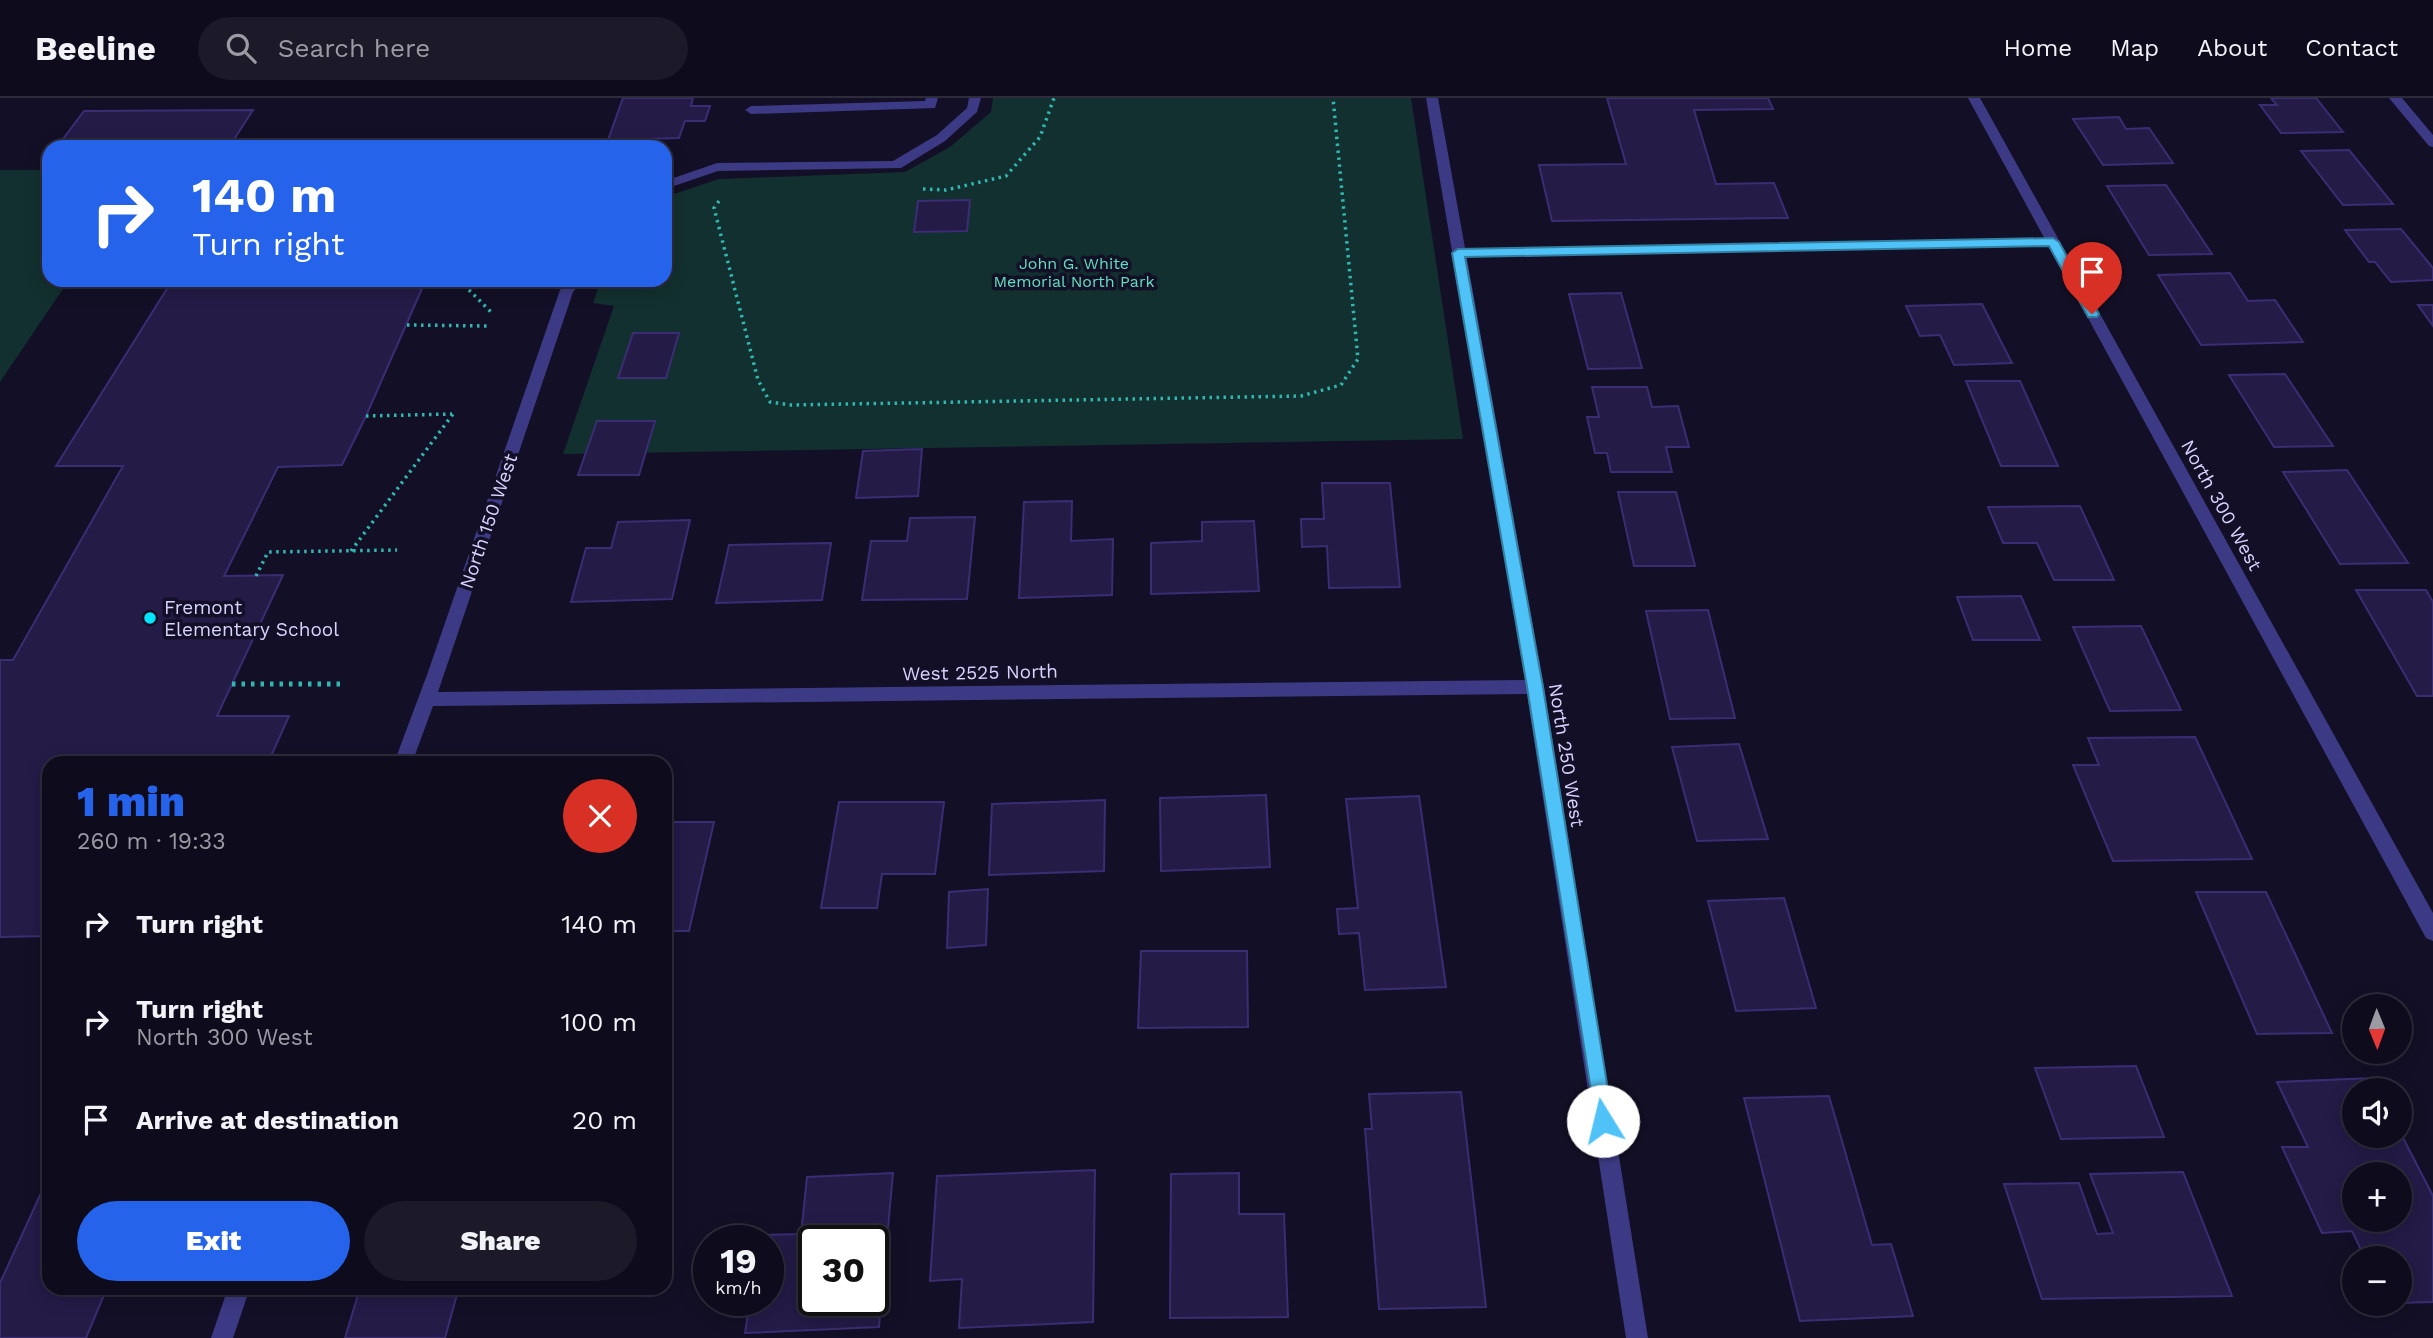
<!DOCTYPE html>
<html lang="en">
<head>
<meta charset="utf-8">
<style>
	:root { --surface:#0e0b1c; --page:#1c1929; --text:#f1f3f6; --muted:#9b9ba3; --line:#2e2b3b; --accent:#2563eb }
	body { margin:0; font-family:"Work Sans",sans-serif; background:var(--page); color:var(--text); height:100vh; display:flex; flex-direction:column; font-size:26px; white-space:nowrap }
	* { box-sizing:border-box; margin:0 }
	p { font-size:23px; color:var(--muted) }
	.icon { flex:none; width:38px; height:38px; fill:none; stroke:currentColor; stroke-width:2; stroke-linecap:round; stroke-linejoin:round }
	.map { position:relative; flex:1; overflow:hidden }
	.drawer { position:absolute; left:42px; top:658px; width:630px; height:539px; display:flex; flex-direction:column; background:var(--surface); border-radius:21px; box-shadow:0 4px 18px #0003,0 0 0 2px var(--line) }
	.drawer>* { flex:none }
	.banner { position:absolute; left:42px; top:42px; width:630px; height:147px; border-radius:21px; box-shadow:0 4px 18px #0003,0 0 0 2px var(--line); background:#2563eb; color:#fff; overflow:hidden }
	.needle { width:46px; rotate:179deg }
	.controls { position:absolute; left:2342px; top:896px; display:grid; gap:14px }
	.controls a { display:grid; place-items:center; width:70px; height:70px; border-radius:50%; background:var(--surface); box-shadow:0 4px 18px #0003,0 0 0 2px var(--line); font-size:35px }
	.speed { position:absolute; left:693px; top:1127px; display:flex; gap:14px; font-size:35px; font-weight:700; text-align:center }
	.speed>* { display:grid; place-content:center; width:91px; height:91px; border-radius:50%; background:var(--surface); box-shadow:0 4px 18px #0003,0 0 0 2px var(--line); line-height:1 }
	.speed small { font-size:18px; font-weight:400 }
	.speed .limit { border:4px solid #111; border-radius:10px; background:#fff; color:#111 }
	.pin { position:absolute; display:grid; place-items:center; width:60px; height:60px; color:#fff; margin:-72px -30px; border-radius:50% 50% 50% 0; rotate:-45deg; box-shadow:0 0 7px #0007 }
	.pin .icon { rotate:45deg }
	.me { position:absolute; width:77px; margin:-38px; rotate:351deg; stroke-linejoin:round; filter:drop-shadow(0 0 5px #0008) }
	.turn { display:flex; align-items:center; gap:24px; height:147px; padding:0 35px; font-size:32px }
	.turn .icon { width:91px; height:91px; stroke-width:2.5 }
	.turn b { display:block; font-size:49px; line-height:60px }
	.round { display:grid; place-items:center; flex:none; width:74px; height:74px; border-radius:37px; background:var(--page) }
	.headline { display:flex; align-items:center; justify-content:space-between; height:119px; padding:0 35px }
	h1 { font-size:42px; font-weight:800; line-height:52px; color:var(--accent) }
	.action { display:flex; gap:14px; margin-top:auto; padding:14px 35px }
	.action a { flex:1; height:80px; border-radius:42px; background:var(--accent); color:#fff; font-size:28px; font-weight:800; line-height:80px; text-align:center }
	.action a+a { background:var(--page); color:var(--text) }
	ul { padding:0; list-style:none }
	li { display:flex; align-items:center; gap:21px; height:98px; padding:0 35px }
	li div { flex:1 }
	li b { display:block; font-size:26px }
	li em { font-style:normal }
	header { display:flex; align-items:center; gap:42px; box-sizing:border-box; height:98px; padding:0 35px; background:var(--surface); border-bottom:2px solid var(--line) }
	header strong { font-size:33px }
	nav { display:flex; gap:38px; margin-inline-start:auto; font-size:24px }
	.search { width:490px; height:63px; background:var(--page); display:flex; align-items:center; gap:18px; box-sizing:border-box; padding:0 24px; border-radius:38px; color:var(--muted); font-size:26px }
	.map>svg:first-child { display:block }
</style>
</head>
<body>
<header>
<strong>Beeline</strong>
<div class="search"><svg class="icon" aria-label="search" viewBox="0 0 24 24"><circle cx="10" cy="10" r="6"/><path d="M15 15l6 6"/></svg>Search here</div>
<nav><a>Home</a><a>Map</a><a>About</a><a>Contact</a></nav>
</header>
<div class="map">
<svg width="2433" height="1240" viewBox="0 0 2433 1240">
	<rect width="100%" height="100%" fill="#130f26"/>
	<!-- green -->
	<path fill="#12302f" d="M993,0H1411L1463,341L563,356L614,208L593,205L601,182H665V99L719,81L905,74L950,49L991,14Z
		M0,72H49V182H69L0,284Z"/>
	<!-- building -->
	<path fill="#241b47" stroke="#3b2d73" stroke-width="2" fill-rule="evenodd" d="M623,0H693L691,8H710L705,23H685L679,40L608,42Z
		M1607,0H1768L1773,11L1694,12L1716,86L1774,85L1788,120L1552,123L1539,67L1626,66Z
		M2271,0H2316L2343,34L2281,35L2260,7H2277Z
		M253,12L229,49H57L84,13Z
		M2119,19L2126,31L2149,30L2173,65L2103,67L2073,21Z
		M2349,52L2393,106L2343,107L2301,53Z
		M2166,87L2212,156L2149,157L2107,88Z
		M970,102L967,133L914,134L918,103Z
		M2401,131L2433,170V182L2391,184L2375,164H2369L2345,132Z
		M2230,175L2248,203L2275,202L2303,244L2201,247L2158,177Z
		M424,186L366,318L342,367L278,369L224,478L283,477L217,618H289L268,665H49V838L0,839V562H13L123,368H56L168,189Z
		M1621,195L1642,270L1588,271L1569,196Z
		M1982,206L2012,265L1954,267L1940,237L1920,238L1906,208Z
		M2418,207H2433V228Z
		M633,235H679L666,280H618Z
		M2285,276L2333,348L2274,349L2229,277Z
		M1966,283H2020L2058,368H2001Z
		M1592,289H1647L1652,309L1678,308L1689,349H1666L1672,374H1611L1607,355H1595L1587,319H1599Z
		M597,323H655L639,377H578Z
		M922,351L918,398L856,400L863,353Z
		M2347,372L2408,465L2340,466L2283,374Z
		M1322,385H1390L1400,489L1329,490L1327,448L1302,449L1301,421H1324Z
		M1618,394H1676L1695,468H1634Z
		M1072,403L1071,443L1113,441L1112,497L1019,500L1024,404Z
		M2080,408L2114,482H2054L2037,445H2003L1988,409Z
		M975,419L967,501L862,502L871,443H907L910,420Z
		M690,422L672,501L571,504L586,450H611L618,424Z
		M1254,423L1259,493L1151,496V445L1202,443V424Z
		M831,445L822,502L716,505L729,447Z
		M2356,492H2426L2433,504V598H2417Z
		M2021,498L2040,542H1973L1957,499Z
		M1708,512L1735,620L1670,621L1646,513Z
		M2141,528L2181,612L2110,613L2073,529Z
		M2195,639L2252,761L2113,763L2073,667H2099L2088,640Z
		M1739,646L1768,741L1697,743L1672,649Z
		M1266,697L1270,769L1161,773L1160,700Z
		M1419,698L1446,889L1365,892L1359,835L1339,836L1337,811L1358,810L1346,701Z
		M1105,702L1104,773L989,777L992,706Z
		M839,704H944L935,776H882L877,810H821Z
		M665,724H714L689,833H665Z
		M988,791L986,847L947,850L949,794Z
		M2196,794H2266L2332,935L2257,936Z
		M1784,800L1816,910L1736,913L1708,803Z
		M1141,853H1247L1248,929L1138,930Z
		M2136,968L2164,1039L2061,1041L2035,970Z
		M2373,980L2379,992H2354V1038H2399V1032L2433,1098V1204L2399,1205V1160H2365L2352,1133L2322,1135L2282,1049H2308L2277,984ZM2354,1076H2399V1122H2354Z
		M1461,994L1486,1209L1379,1211L1365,1031H1372L1369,996Z
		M1829,998L1872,1147L1891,1146L1913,1218L1800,1223L1744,1000Z
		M1095,1072L1093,1224L959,1230L962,1181L930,1183L937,1078Z
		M2183,1074L2232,1198L2042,1201L2004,1086L2079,1085L2097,1136L2113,1135L2090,1076Z
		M893,1075L879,1229L745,1235L750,1202H768V1143H759V1137L801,1136L807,1079ZM814,1143H873V1202H814Z
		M1239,1075V1116H1284L1288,1219L1170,1220L1171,1076Z
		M46,1084H49V1190H107L86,1240H0V1185Z
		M360,1190H493L492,1193H458L445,1240H345Z"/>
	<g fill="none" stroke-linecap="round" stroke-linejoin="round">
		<!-- path-far1 -->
		<path stroke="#2fb8b0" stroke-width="3.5" stroke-dasharray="2.5 4.5" stroke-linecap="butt" d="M923,91L946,92L1006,78L1040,39L1054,0
			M719,103L714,110L758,282L770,304L791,307L1301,298L1341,287L1358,261L1333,0
			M459,182L493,216
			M290,188L294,182
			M407,227L489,228
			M366,318L452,316
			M351,453L453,316
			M256,478L268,454L397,452"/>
		<!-- path -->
		<path stroke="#2fb8b0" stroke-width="5" stroke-dasharray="3.5 6" stroke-linecap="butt" d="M232,586H342"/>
		<!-- service -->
		<path fill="#3d3a85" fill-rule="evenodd" d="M926,0H938L935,10L751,16L745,12L751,8L925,3Z
			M2053,140L2060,144L2058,147L1458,159L1451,155L1458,151Z"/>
		<!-- minor -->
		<path fill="#3d3a85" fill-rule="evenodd" d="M969,0H981L977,14L945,43L901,70L718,73L665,91V83L717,65L893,63L937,37L967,10Z
			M1426,0H1438L1544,589L1648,1240H1626L1527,596L433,608L412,665H394L428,574L560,192L568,182H583L573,194L438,594L1525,582Z
			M1968,0H1980L2433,815V843L2426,840Z
			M2389,0H2402L2433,37V49L2429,48Z
			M228,1190H250L233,1240H211Z"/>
	</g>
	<!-- route -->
	<path fill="#4fc3f7" stroke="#337fa1" stroke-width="2" d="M2053,140L2059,144L2099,216L2097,219H2088L2049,148L1465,159L1543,589L1613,1023L1610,1030L1603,1032L1597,1030L1527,589L1452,155L1458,151Z"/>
	<!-- markers -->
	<circle fill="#00e5ff" stroke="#130f26" stroke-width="2.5" cx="150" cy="520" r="7"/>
	<g text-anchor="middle" stroke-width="7" stroke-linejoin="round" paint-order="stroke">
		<!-- far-park labels -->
		<g font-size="16" fill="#5fe0c0" stroke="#130f26">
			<text x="1074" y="171">John G. White<tspan x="1074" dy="18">Memorial North Park</tspan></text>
		</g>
		<!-- street labels -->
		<g font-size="19" fill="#d9d4ff" stroke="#130f26">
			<text transform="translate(2222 407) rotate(61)" y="7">North 300 West</text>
			<text transform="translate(488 423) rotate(-71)" y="7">North 150 West</text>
			<text transform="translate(980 574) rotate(-1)" y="7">West 2525 North</text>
			<text transform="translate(1567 657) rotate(81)" y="7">North 250 West</text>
		</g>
		<!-- poi labels -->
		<g font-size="19" fill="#d9d4ff" stroke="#130f26" text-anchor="start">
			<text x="164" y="516">Fremont<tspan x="164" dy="22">Elementary School</tspan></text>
		</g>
	</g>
</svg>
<div class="controls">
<a><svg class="needle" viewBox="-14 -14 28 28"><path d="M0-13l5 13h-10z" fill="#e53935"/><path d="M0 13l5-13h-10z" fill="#9b9ba3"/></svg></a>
<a><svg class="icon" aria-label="sound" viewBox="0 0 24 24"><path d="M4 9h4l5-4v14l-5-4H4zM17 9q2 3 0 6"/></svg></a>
<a>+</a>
<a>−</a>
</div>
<div class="speed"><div>19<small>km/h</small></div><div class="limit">30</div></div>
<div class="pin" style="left:2092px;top:216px;background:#d93025"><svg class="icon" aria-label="arrive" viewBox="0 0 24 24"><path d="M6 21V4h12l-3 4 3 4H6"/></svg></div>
<svg class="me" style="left:1603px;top:1023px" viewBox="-20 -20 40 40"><circle r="19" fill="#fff"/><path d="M0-13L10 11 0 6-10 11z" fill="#4fc3f7"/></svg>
<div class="banner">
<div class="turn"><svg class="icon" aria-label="right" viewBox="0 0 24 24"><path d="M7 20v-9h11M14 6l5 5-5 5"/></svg><div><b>140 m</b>Turn right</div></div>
</div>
<section class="drawer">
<div class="headline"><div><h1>1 min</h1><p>260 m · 19:33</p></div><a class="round" style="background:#d93025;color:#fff"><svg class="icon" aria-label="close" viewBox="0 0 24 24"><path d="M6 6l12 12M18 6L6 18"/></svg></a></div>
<ul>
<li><svg class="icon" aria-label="right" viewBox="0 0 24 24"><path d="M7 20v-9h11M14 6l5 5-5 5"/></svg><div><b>Turn right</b></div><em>140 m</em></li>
<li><svg class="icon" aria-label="right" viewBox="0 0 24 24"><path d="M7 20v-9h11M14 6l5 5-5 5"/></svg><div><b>Turn right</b><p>North 300 West</p></div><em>100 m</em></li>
<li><svg class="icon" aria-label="arrive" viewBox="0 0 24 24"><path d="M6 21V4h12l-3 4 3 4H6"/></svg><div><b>Arrive at destination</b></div><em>20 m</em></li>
</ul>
<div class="action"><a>Exit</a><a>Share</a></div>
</section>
</div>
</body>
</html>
